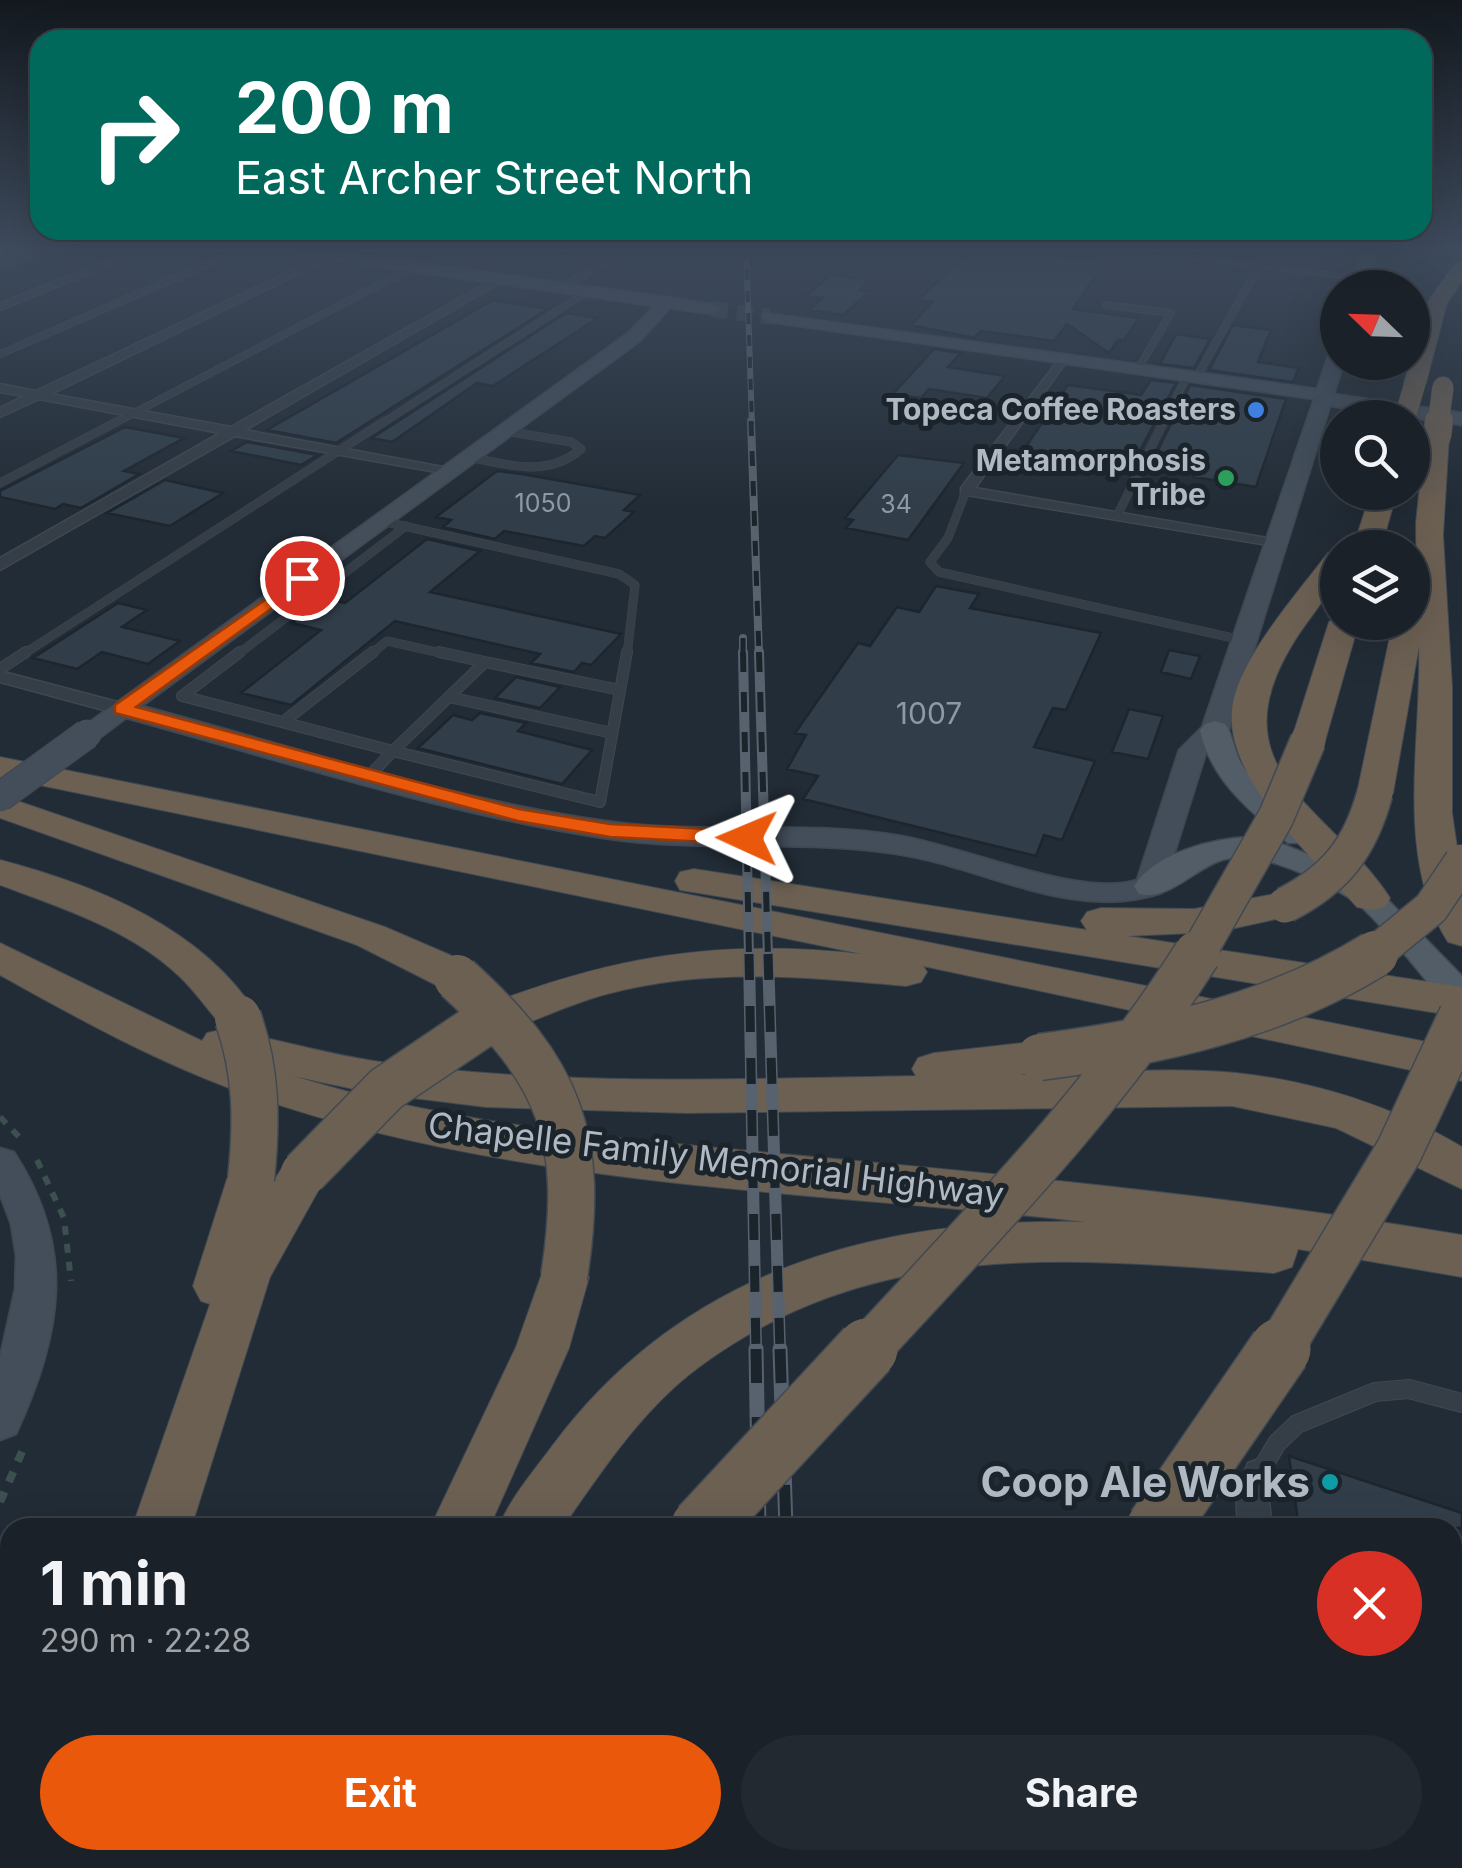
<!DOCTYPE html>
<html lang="en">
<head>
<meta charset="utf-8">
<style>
	:root { --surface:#1a2128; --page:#232930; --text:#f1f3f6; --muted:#9fa3a8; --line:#383e45; --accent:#ea580c }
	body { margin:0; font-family:Inter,sans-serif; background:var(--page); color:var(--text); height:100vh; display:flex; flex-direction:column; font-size:38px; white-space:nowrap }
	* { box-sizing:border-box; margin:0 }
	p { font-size:32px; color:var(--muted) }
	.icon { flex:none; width:55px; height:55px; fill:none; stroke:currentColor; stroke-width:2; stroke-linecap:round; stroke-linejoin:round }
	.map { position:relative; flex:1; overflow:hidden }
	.sheet { position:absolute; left:0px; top:1518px; width:1462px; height:352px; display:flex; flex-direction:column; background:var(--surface); border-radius:30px 30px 0 0; box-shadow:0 10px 40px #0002,0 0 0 2px var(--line) }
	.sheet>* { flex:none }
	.guide { position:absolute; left:30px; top:30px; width:1402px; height:210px; border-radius:30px; box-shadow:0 10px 40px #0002,0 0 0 2px var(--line); background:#00695c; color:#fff; overflow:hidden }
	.needle { width:65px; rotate:293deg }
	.fabs { position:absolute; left:1320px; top:270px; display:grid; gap:20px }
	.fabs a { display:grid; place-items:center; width:110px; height:110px; border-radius:50%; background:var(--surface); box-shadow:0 10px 40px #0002,0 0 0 2px var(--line); font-size:50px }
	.pin { position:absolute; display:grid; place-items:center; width:85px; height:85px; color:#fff; margin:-42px; border:5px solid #fff; border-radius:50%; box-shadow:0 2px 10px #0007 }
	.me { position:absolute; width:110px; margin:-55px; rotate:271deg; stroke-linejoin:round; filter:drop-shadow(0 0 8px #0008) }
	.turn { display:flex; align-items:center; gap:35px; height:210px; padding:0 40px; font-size:45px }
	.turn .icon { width:130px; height:130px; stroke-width:2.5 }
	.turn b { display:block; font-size:70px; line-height:85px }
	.round { display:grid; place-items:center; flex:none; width:105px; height:105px; border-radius:52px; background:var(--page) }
	.overview { display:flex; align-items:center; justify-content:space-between; height:170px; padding:0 40px }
	h1 { font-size:60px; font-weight:700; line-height:75px }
	.button { display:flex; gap:20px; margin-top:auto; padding:20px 40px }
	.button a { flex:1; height:115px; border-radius:60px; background:var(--accent); color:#fff; font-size:40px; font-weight:700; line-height:115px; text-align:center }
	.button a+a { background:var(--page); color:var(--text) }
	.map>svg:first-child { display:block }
</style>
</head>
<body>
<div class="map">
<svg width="1462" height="1868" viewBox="0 0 1462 1868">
	<rect width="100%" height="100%" fill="#222c36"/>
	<!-- building -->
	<path fill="#313e4a" stroke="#1d252e" stroke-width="2.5" d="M974,247H1028L1049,249L1044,254L1105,261L1073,309L1139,318L1124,340H1118L1109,353L1067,324L1054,341L981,331L974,338L911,325L933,302L918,300Z
		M830,275L870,280L860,290L870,291L843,315L809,310L823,298L806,296Z
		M493,300L548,309L336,443L267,430Z
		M566,313L598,318L493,386L477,383L392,442L372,438Z
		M1233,325L1271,330L1258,362L1299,368L1293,382L1209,370Z
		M1176,334L1210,339L1194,368L1160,364Z
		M934,349L961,353L948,367L1005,376L987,398L929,389L921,398L893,394Z
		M1151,380L1176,383L1136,458L1107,454L1098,471L1018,458L1068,385L1141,395Z
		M1190,385L1286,399L1256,487L1194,477L1196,472L1183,470L1189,457L1157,452Z
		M125,427L184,438L124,471L139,474L81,508L63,504L55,509L0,497V491Z
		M247,442L318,455L301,465L231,451Z
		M898,455L964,463L908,540L846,528L853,520L845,518Z
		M497,471L522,474L640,495L624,510L634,512L605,538L595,536L584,546L504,531L495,539L443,527L451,520L436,517Z
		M165,480L223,493L170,526L107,513Z
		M427,539L480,551L430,592L621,634L591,665L582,663L574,672L531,663L540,654L395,621L291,705L241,693L321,630L292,623L323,599L345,603Z
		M936,586L979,594L970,608L1101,633L1066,710L1053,708L1034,747L1095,761L1062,840L1044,835L1036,856L803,799L818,776L787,769L806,735L795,733L858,643L870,646L897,607L919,612Z
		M118,603L147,610L122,627L180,641L148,664L102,652L77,669L33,658Z
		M1169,650L1200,656L1191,679L1161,672Z
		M516,677L560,687L540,708L495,698Z
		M1129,709L1163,716L1148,759L1112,752Z
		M480,713L526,723L518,731L592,750L562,784L418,748L453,715L472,720Z
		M1289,1456L1462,1513V1528H1299Z"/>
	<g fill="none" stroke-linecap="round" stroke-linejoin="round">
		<!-- secondary-tunnel -->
		<path stroke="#37414b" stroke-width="16" stroke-dasharray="16 9" stroke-linecap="butt" d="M712,309L770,317"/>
		<defs>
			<path id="lane-far3" d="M201,247H227
				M526,247L608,258
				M0,265L49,247
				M1106,305L1171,313L1138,369
				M0,354L223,257L221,249
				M1197,377L1259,265L1258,257L1265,247
				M113,424L413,267
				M381,424L588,291
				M1163,424L1187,376"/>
			<path id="lane-far2" d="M469,457C508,465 548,478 581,449L571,442L506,431
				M0,483L118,421
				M966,491L948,538L930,562L939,572L1242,640
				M1117,516L1164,421
				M381,521L619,574L635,585L627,655
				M22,655L385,421
				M237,655L406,526
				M370,655L387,641L450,655"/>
			<path id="lane-far1" d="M240,652L182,696L393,751L485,662L620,690
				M439,652L485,662
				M0,669L26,652
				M449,697L612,733
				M283,722L373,652
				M370,775L393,751L600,802L627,652"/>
			<path id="lane" d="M1260,1472L1277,1443L1297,1424L1375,1392L1409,1389L1462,1403
				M1057,1868L1061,1860"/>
			<path id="street" d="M141,247H154L0,310V303Z
				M342,247H354L51,394L231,427L499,276L503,281L245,430L448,468L453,469V475L235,436L0,570V558L220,433L39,399L0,417V408L24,396L0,392V384L36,391Z
				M621,247H632L566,290L557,288Z
				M1094,247H1122L1366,277L1361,280Z
				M1063,354L1069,358L975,488L1274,539L1279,541V547L961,494V488Z
				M0,671L129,705L131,709L122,715L0,682Z
				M1259,1459L1270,1463L1275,1474L1268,1492L1272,1528H1238L1236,1492L1248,1463Z
				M1268,1860H1308V1868H1268Z"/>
			<path id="secondary" d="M264,247H300L667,297L712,304L720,309L712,314L670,308L640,341L142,706C296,747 448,799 606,821C703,835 803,819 901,836C962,846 1081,898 1137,880L1179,750L1202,727L1314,399L770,322L762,317L764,313L1317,389L1329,353L1338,348V362H1344L1334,394L1462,413V425L1330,406L1229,730L1206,753L1162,893C1073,923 984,867 897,854C800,839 700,853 603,838C440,813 284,761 126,718L97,740H77L73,734L628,333L654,306L271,251Z
				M1364,247H1378L1366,288H1350Z
				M0,1148L14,1152C77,1249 62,1333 16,1434L0,1440V1357L15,1289L16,1256L11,1224L0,1195Z"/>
			<path id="primary" d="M1215,721L1225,724C1233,735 1234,749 1240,761C1255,789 1286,809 1310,829L1315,836L1310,843H1288C1250,811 1211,781 1200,730L1205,724Z
				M1251,837L1285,845L1339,867L1358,869L1462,976V1012L1449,1008C1429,985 1373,912 1351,899C1320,880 1258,848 1222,860C1194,869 1169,901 1139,894L1134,886C1156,852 1214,838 1251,837Z"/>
			<path id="highway" d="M1462,261V281L1447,303L1426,383L1423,388H1407L1404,383L1427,303L1455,263Z
				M1437,429L1449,436L1443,535L1452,687V813L1462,881V946L1448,942C1394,857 1422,741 1419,646L1393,793L1388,801L1375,804L1362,801L1357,793L1393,622H1412V614L1417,615L1416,523L1425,436Z
				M1371,492H1397L1381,548H1353Z
				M1338,551C1338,592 1313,610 1292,645C1215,773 1332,808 1390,898L1385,907L1371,910L1357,907C1314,859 1226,780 1232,711C1235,666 1290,602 1317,567L1328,553Z
				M1338,615V622H1359L1325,741L1320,748H1296L1291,741L1329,622Z
				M0,757L1462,1049V1081L923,966L927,972L921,982L906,986C804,977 708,967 607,994C565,1005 526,1026 484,1038L469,1034L463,1023L469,1012C606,957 714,938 862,954L0,777Z
				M0,795L385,927L450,955L472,968L478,978L472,988L457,992L442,988L357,945L0,818Z
				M0,860C96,885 206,929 259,1018L253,1029L240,1032C285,1042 329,1054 374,1061C553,1087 736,1079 916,1076L912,1069L918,1058L934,1053L1040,1041L1056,1046L1062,1057L1056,1068L1020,1075C1087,1074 1171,1066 1236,1073C1314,1081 1395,1107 1462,1147V1189L1336,1128L1232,1106L687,1113L486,1107L372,1093L293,1076C471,1131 662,1142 846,1160C1052,1179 1258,1200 1462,1235V1277L1298,1249L1292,1267L1274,1273C1068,1258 875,1237 699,1367C642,1409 602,1471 562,1528H498C511,1497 533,1472 553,1445C683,1271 875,1217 1086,1222C807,1190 513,1188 246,1094C160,1064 79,1019 0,975V943L202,1041L207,1033L225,1029C209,1012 196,992 179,976C131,930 62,908 0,885Z
				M694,869L1087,930L1081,921L1087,912L1101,908L1194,909L1285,892L1299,896L1305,905L1299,914L1217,932L1127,936L1462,987V1017L680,890L675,881L680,872Z
				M304,1154L321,1160L328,1173L270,1277L191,1528H132L210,1304L201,1301L193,1286L227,1179L234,1166L251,1160L268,1166L275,1179L287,1160Z
				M564,1256L582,1262L589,1277L569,1348L489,1528H430L516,1347L546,1262Z
				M10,1839V1860H71L68,1868H0Z
				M271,1860H342L338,1868H268Z
				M353,1860H428L424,1868H350Z
				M891,1860H963L959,1868H888Z"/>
		</defs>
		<!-- lane-far3 casing -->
		<use href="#lane-far3" stroke="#3f4750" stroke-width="8"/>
		<!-- lane-far2 casing -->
		<use href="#lane-far2" stroke="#3f4750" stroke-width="9"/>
		<!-- lane-far1 casing -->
		<use href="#lane-far1" stroke="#3f4750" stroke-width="12"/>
		<!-- lane casing -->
		<use href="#lane" stroke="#3f4750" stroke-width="20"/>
		<!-- street casing -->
		<use href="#street" stroke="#3f4750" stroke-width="3"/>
		<!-- secondary casing -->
		<use href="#secondary" stroke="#3f4750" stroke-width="3"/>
		<!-- primary casing -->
		<use href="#primary" stroke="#3f4750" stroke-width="3"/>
		<!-- highway casing -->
		<use href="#highway" stroke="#404952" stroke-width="2"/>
		<!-- path-far1 -->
		<path stroke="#3c5050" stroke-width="6" stroke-dasharray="9 9" stroke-linecap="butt" d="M0,1117L25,1143
			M37,1160L64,1218L71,1281"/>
		<!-- path -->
		<path stroke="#3c5050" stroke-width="8" stroke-dasharray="11 11" stroke-linecap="butt" d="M0,1502L25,1445"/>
		<!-- lane-far3 -->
		<use href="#lane-far3" stroke="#353e47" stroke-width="6"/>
		<!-- lane-far2 -->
		<use href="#lane-far2" stroke="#353e47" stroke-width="8"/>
		<!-- lane-far1 -->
		<use href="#lane-far1" stroke="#353e47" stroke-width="10"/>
		<!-- lane -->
		<use href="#lane" stroke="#353e47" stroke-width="18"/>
		<!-- street -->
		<use href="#street" fill="#353e47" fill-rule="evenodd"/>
		<!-- secondary -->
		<use href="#secondary" fill="#434e5a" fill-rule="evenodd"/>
		<!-- primary -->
		<use href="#primary" fill="#535d67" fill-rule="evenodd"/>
		<!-- highway -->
		<use href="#highway" fill="#6c6053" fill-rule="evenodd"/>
		<defs>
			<path id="rail-far4" d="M746,247L752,424"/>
			<path id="rail-far3" d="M751,421L759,655
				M743,638V655"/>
			<path id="rail-far2" d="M743,652L749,957
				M759,652L768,957"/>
			<path id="rail-far1" d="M749,954L756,1352
				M768,954L780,1352"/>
			<path id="rail" d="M756,1349L759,1528
				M780,1349L786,1528
				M766,1860V1868
				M797,1860V1868"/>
		</defs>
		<!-- rail-far4 casing -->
		<use href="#rail-far4" stroke="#57626e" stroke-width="6"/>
		<!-- rail-far3 casing -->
		<use href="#rail-far3" stroke="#57626e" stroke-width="8"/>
		<!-- rail-far2 casing -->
		<use href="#rail-far2" stroke="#57626e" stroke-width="10"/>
		<!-- rail-far1 casing -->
		<use href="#rail-far1" stroke="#57626e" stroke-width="12"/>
		<!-- rail casing -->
		<use href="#rail" stroke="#57626e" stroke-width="15"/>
		<!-- rail-far4 -->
		<use href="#rail-far4" stroke="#1b232b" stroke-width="4" stroke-dasharray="11" stroke-linecap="butt"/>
		<!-- rail-far3 -->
		<use href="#rail-far3" stroke="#1b232b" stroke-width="5" stroke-dasharray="15" stroke-linecap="butt"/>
		<!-- rail-far2 -->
		<use href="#rail-far2" stroke="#1b232b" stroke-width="6" stroke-dasharray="20" stroke-linecap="butt"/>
		<!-- rail-far1 -->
		<use href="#rail-far1" stroke="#1b232b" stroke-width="9" stroke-dasharray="26" stroke-linecap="butt"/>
		<!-- rail -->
		<use href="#rail" stroke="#1b232b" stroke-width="11" stroke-dasharray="34" stroke-linecap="butt"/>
		<defs>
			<path id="secondary-bridge" d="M0,797L87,734"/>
			<path id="highway-bridge-far4" d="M1406,414L1415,383
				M1438,424L1443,387"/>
			<path id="highway-bridge-far3" d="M1437,436L1439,421"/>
			<path id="highway-bridge-far2" d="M1285,905C1336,879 1360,848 1375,793
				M1196,957L1276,817L1308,741
				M1371,957L1431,908L1462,862"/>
			<path id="highway-bridge-far1" d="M457,978C560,1071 586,1138 564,1277
				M238,1018C257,1072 257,1123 251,1179
				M1040,1057C1158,1042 1273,1017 1375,954
				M304,1173L386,1089L484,1023
				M865,1352C981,1226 1105,1100 1197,954
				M1278,1352L1399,1151L1462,1016"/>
			<path id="highway-bridge" d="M701,1528L867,1349
				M1157,1528L1280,1349"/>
		</defs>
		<!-- secondary-bridge casing -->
		<use href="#secondary-bridge" stroke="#3f4750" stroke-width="31" stroke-linecap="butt"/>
		<!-- highway-bridge-far4 casing -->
		<use href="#highway-bridge-far4" stroke="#404952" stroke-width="22" stroke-linecap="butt"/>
		<!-- highway-bridge-far3 casing -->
		<use href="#highway-bridge-far3" stroke="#404952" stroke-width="29" stroke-linecap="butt"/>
		<!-- highway-bridge-far2 casing -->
		<use href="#highway-bridge-far2" stroke="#404952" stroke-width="38" stroke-linecap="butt"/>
		<!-- highway-bridge-far1 casing -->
		<use href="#highway-bridge-far1" stroke="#404952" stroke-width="49" stroke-linecap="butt"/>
		<!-- highway-bridge casing -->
		<use href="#highway-bridge" stroke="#404952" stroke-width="64" stroke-linecap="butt"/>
		<!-- secondary-bridge -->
		<use href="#secondary-bridge" stroke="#434e5a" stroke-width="29"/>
		<!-- highway-bridge-far4 -->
		<use href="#highway-bridge-far4" stroke="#6c6053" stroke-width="21"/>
		<!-- highway-bridge-far3 -->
		<use href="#highway-bridge-far3" stroke="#6c6053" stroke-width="28"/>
		<!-- highway-bridge-far2 -->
		<use href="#highway-bridge-far2" stroke="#6c6053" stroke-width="35"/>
		<!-- highway-bridge-far1 -->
		<use href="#highway-bridge-far1" stroke="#6c6053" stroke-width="46"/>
		<!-- highway-bridge -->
		<use href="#highway-bridge" stroke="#6c6053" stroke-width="61"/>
	</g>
	<!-- sky -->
	<linearGradient id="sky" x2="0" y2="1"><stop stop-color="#13181e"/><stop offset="0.49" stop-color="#3e4b5d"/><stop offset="1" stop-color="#3e4b5d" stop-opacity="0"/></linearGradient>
	<rect width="1462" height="508" fill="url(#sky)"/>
	<!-- route -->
	<path fill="#ea580c" stroke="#983908" stroke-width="2.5" d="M302,574L310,578L308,582L136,707L519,809L610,824L747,831L757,838L747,844L610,837L518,821L115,713V705Z"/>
	<!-- markers -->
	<circle fill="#3f7fe0" stroke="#1b232b" stroke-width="4" cx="1256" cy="410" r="10"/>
	<circle fill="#2e9e5b" stroke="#1b232b" stroke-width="4" cx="1226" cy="478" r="10"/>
	<circle fill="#0f9aa8" stroke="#1b232b" stroke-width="4" cx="1330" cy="1482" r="10"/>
	<g text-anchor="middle" stroke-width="10" stroke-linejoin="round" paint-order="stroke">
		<!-- far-number labels -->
		<g font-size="25" fill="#8f99a4">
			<text x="543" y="512">1050</text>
			<text x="896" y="513">34</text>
		</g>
		<!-- far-poi labels -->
		<g font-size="30" font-weight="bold" fill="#b0b9c3" stroke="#1b232b" text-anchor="end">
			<text x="1236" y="420">Topeca Coffee Roasters</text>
			<text x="1206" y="471">Metamorphosis<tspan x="1206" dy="34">Tribe</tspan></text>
		</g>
		<!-- number labels -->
		<g font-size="30" fill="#8f99a4">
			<text x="929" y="724">1007</text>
		</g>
		<!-- street labels -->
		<g font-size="35" fill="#b0b9c3" stroke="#1b232b">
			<text transform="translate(716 1160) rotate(7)" y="12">Chapelle Family Memorial Highway</text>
		</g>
		<!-- near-poi labels -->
		<g font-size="42" font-weight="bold" fill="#b0b9c3" stroke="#1b232b" text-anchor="end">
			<text x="1310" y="1497">Coop Ale Works</text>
		</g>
	</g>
</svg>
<div class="fabs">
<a><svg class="needle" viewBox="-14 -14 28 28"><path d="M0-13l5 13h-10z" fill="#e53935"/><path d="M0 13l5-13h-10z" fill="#9fa3a8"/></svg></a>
<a><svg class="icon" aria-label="search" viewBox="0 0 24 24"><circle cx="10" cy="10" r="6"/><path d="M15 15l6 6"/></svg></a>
<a><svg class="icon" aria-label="layers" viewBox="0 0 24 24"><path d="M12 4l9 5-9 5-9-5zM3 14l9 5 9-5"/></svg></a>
</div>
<div class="pin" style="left:302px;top:578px;background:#d93025"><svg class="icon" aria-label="arrive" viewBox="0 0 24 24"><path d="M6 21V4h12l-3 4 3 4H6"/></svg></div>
<svg class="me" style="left:747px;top:838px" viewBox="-20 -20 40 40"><path d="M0-17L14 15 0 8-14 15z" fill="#ea580c" stroke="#fff" stroke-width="4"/></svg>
<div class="guide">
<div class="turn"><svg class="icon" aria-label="right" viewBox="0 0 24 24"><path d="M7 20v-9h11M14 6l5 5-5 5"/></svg><div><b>200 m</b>East Archer Street North</div></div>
</div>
<section class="sheet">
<div class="overview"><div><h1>1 min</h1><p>290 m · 22:28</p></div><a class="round" style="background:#d93025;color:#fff"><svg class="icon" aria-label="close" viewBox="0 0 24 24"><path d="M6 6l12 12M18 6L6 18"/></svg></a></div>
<div class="button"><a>Exit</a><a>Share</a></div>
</section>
</div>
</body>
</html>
